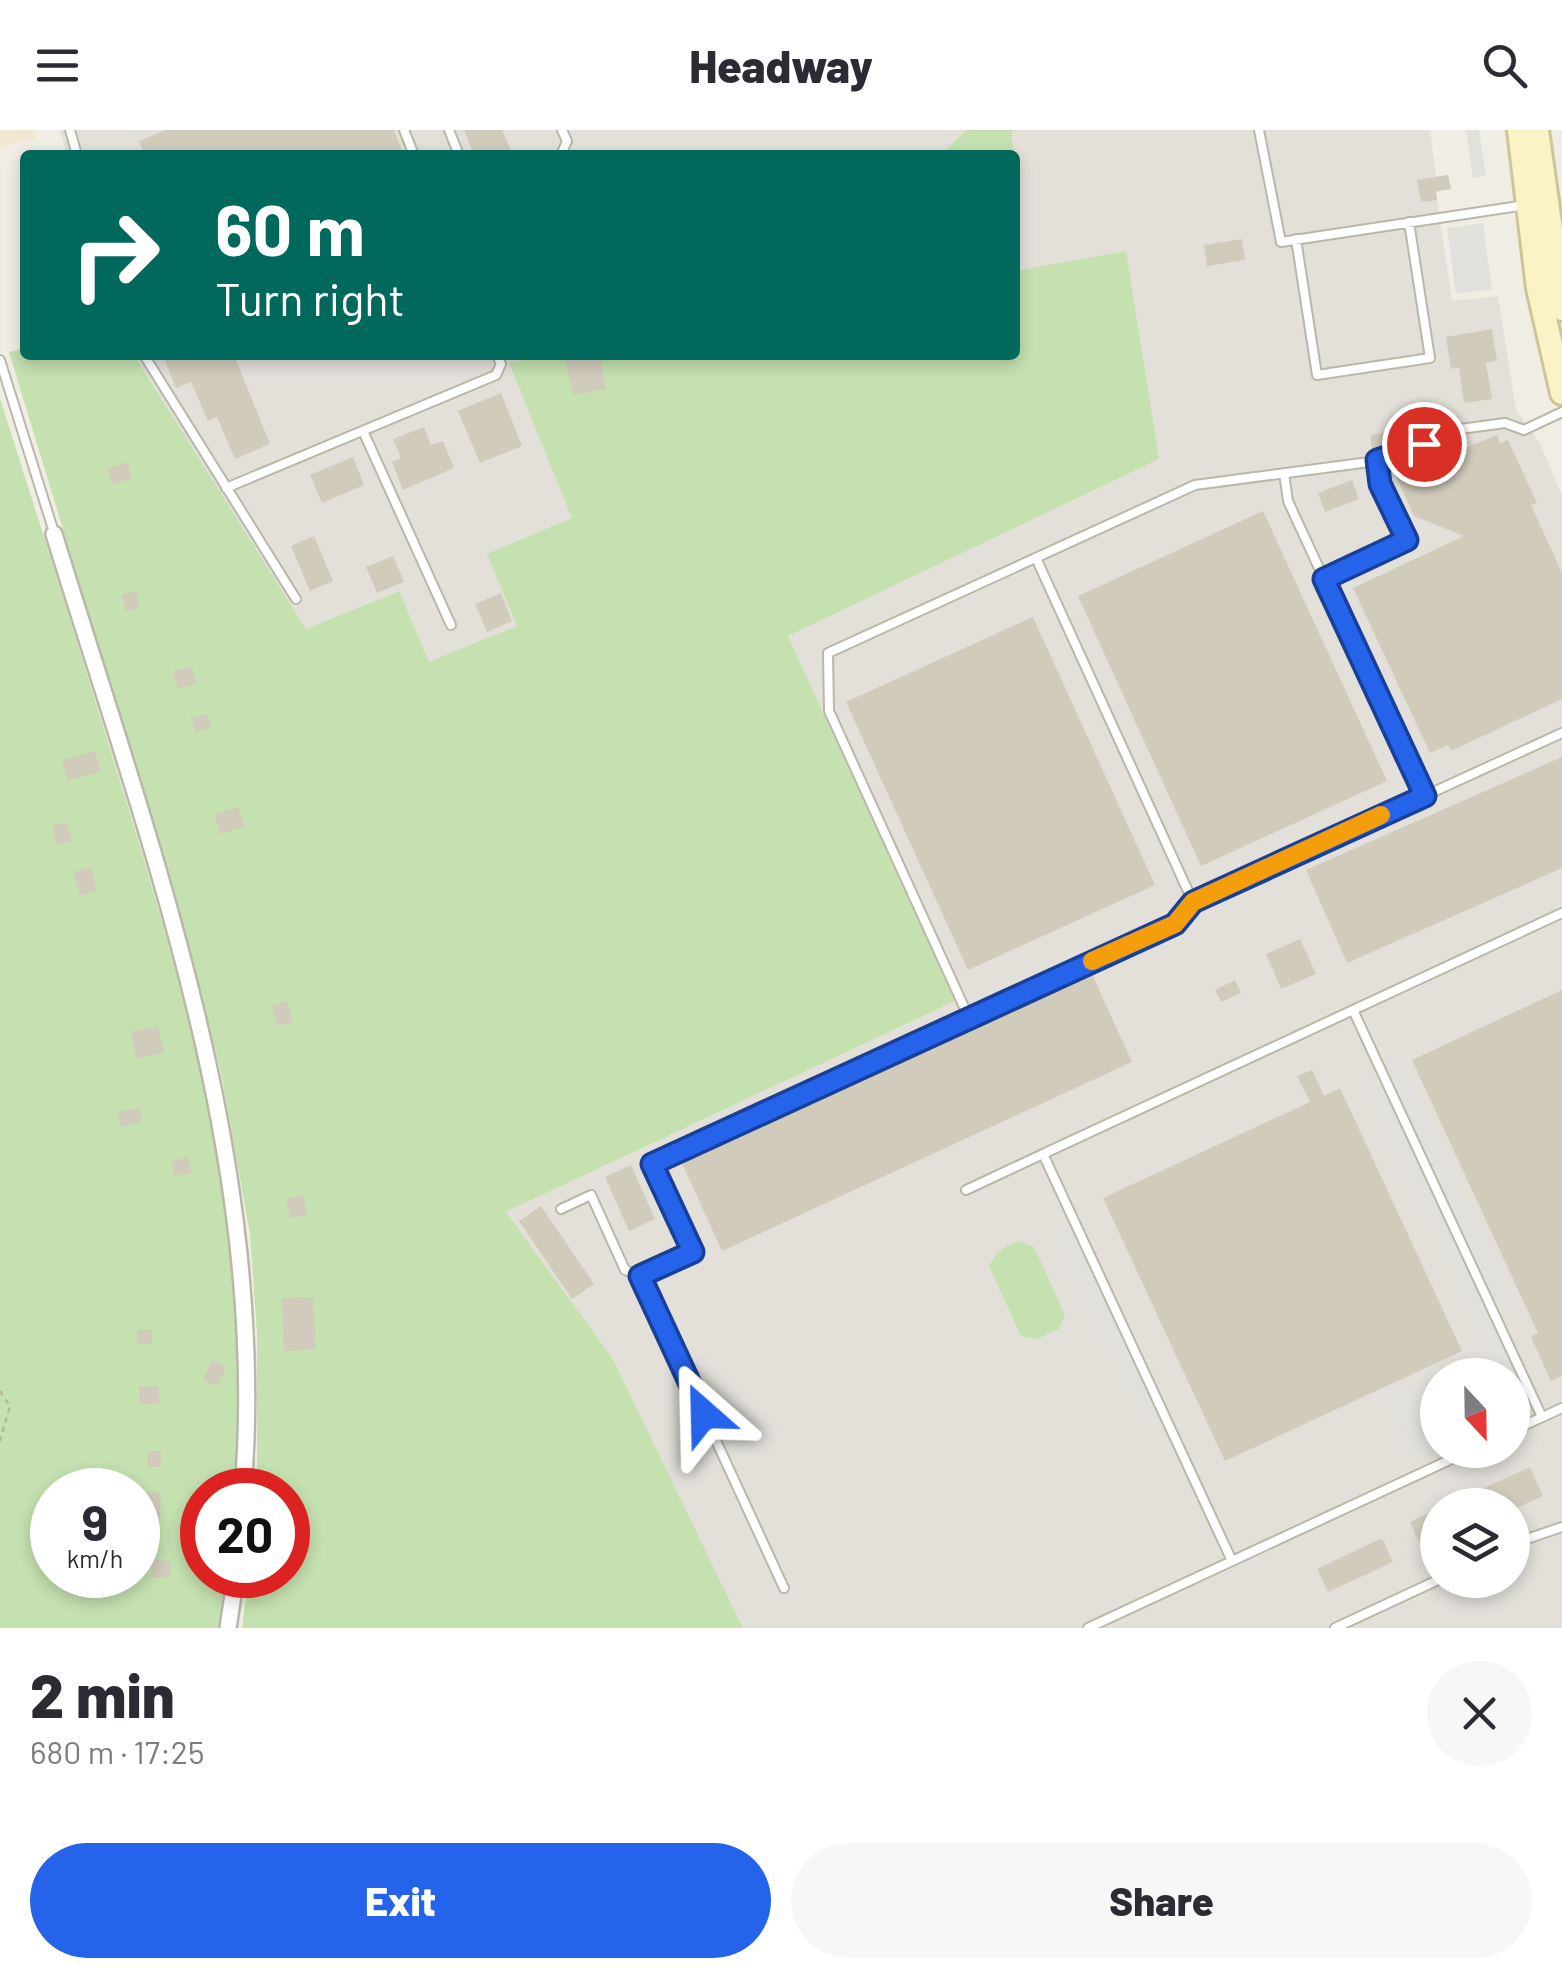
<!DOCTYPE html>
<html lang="en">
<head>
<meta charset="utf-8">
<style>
	:root { --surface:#fff; --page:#f7f7f7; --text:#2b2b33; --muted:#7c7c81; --accent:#2563eb }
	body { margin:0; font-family:Barlow,sans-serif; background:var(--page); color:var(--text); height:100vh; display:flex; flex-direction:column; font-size:38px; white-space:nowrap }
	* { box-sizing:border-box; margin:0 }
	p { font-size:32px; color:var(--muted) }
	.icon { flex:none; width:55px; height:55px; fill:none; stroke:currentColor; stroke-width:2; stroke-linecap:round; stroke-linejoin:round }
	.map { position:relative; height:1498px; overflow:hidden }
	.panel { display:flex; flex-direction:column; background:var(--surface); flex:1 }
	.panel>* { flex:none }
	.top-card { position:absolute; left:20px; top:20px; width:1000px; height:210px; border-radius:10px; box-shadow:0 5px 15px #0003; background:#00695c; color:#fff; overflow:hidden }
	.needle { width:65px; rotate:158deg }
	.tools { position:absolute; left:1420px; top:1228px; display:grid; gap:20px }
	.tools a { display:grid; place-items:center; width:110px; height:110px; border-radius:50%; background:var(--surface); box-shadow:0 5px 15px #0003; font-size:50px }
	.speed { position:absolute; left:30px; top:1338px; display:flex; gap:20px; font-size:50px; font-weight:700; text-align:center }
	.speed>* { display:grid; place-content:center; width:130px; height:130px; border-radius:50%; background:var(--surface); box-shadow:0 5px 15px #0003; line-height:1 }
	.speed small { font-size:25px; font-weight:400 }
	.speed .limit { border:15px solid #d22; background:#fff; color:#111 }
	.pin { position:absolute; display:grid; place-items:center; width:85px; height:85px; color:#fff; margin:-42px; border:5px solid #fff; border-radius:50%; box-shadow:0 2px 10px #0007 }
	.me { position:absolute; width:110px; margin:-55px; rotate:335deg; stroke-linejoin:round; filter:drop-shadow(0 0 8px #0008) }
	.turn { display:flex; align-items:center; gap:35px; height:210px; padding:0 30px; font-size:45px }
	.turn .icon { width:130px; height:130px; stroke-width:2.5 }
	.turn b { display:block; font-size:70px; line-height:85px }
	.round { display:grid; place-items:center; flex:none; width:105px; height:105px; border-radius:52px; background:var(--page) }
	.headline { display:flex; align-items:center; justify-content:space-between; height:170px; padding:0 30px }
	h1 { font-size:60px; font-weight:800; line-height:75px }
	.action { display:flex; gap:20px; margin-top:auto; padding:20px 30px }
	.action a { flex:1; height:115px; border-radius:60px; background:var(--accent); color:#fff; font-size:40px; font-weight:800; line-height:115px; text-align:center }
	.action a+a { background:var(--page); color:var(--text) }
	header { display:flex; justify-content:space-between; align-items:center; height:130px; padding:0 30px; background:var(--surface); font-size:45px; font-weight:800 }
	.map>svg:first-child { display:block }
</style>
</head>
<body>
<header><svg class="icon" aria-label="menu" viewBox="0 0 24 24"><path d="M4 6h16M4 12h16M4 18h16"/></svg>Headway<svg class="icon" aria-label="search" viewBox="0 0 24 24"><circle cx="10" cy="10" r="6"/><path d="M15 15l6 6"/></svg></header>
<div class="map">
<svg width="1562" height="1498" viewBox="0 0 1562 1498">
	<rect width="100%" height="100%" fill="#f0eee4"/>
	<!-- commercial -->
	<path fill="#f1e8d1" d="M0,0H34L37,9L0,17Z"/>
	<!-- industrial -->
	<path fill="#e2e0d9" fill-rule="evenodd" d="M60,0H1430L1436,46L1448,45L1451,59L1436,62L1452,171L1498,166L1516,280L1540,313L1562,366V1498H743L613,1229L506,1082L955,871L787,506L1158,329L1126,122L1015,141V25H67ZM1438,1245H1512V1320H1438ZM1438,1375H1512V1450H1438Z
		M134,225H552L509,233L573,388L517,496L429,533L398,461L306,500Z"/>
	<!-- green -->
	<path fill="#c5e1b0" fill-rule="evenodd" d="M967,0H1016L1011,2L1014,25H941Z
		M1126,121L1159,329L788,506L955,871L506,1082L613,1229L743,1498H242L249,1445H288V1360H257V1204L250,1104L221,943L186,803L9,222L25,218V225H134L306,499L399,461L429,532L517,496L487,424L572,388L509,233L552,225H1015V141Z
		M0,268C39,391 78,514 116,638C188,870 259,1114 234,1360H202V1445H225L219,1498H0ZM52,1360H138V1445H52Z
		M1018,1111L1034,1117L1065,1185L1059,1199L1037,1209L1021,1206L989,1136L998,1121Z"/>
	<!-- parking -->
	<path fill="#e1e0dc" d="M1466,0H1479L1486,46L1473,48Z
		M1483,93L1492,159L1456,164L1447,98Z
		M1403,937L1516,1179L1491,1191L1519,1253L1513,1256L1512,1245H1499L1364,955Z
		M1068,1092L1157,1283L1141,1291L1052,1099Z
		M1437,1246V1317L1412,1328L1385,1270Z"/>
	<!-- building -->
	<path fill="#d1cbbb" d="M166,0H394L404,25H145L139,11Z
		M464,0H502L513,25H474Z
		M1448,45L1451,59L1436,61L1437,70L1421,72L1417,50Z
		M1242,109L1245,130L1207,136L1204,115Z
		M1492,199L1497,231L1486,233L1492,269L1464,273L1459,237L1451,239L1446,207Z
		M163,225H234L270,314L235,329L217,287L208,291L191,252L176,258Z
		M599,225L606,259L573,265L565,229Z
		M501,263L522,316L480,333L458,281Z
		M424,297L431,315L443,311L454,338L403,360L392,332L401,328L393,309Z
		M1415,298L1417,309L1372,320L1370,305Z
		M1497,305L1500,313L1508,310L1537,373L1531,375L1562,443V569L1451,621L1448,615L1430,623L1353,458L1464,406L1414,386L1396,346Z
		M353,327L364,355L322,373L310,345Z
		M127,332L132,349L112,354L108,338Z
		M1352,350L1359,369L1325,382L1318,363Z
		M1263,381L1387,651L1201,736L1078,466Z
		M314,406L333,451L310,461L291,416Z
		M393,426L404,452L377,463L366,437Z
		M136,461L140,477L126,481L122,465Z
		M501,463L512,491L487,502L475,474Z
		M1033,487L1155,755L968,840L846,572Z
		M191,536L197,554L178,559L173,541Z
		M207,584L211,597L195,602L191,588Z
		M95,621L101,641L68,651L62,630Z
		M1562,627V738L1347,833L1306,740Z
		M239,677L245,697L220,704L215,684Z
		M66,692L72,711L57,716L52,696Z
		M91,737L97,761L80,766L73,742Z
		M1300,809L1316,844L1281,859L1266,824Z
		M1091,842L1132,932L722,1121L681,1031Z
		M1235,850L1241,863L1221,872L1215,860Z
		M1562,860V1246L1551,1251L1531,1207L1538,1203L1412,930Z
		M287,871L293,892L277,896L272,876Z
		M158,896L164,923L136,928L131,902Z
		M1312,940L1324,966L1340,958L1462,1221L1225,1331L1103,1068L1310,972L1297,946Z
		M139,978L142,992L120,997L118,982Z
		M188,1027L192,1043L175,1046L172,1031Z
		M631,1035L655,1089L629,1101L605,1047Z
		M303,1065L307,1084L290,1088L286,1069Z
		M541,1076L594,1154L572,1169L519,1091Z
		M313,1167L316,1219L284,1221L282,1168Z
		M137,1199H152V1214H137Z
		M212,1230L226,1236L218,1256L203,1250Z
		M139,1256L159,1257V1274H139Z
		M147,1321H161V1337H147Z
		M1530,1337L1543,1366L1512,1380V1375H1447Z
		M138,1362L161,1363L160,1388H138Z
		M1438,1379V1414L1423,1421L1410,1392Z
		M1382,1408L1393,1432L1328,1462L1317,1439Z
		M152,1430L171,1431L170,1448L151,1447Z"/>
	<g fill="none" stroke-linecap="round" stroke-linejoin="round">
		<defs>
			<path id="lane" d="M70,0L77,25
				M404,0L414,25
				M449,0L459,25
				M1259,0L1281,112L1526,75
				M561,25L567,11L562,0
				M1296,109L1317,245L1430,228L1409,92
				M144,225L296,469
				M0,230L52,396
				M1562,282L1524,300L1505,293L1453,300L1392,329L1195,355L828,523L829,581L969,888L1175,793L1193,772L1562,603
				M363,301L451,495
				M1377,331L1380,354L1407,410L1324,449L1425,665
				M1284,343L1288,371L1324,449
				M226,358L496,245L501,234L497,225
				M1036,428L1193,772
				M1353,880L1542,1287
				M966,1060L1043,1024
				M561,1079L591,1065L625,1140L640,1146
				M1512,1301L1562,1278
				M1512,1414L1562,1397
				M1232,1431L1043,1024L1562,783
				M784,1458L640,1146L693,1122L652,1034L969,888
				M1088,1498L1471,1320
				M1335,1498L1438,1450"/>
			<path id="street" d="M54,404C149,714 270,1030 243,1360
				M228,1498L236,1445"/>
			<path id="secondary" d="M1519,0L1538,158L1562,263
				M1537,0L1562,179"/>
		</defs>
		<!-- lane casing -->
		<use href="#lane" stroke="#bbb7a8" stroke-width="12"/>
		<!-- street casing -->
		<use href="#street" stroke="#bbb7a8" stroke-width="20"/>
		<!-- secondary casing -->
		<use href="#secondary" stroke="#ccc597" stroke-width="28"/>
		<!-- path -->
		<path stroke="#bbb49a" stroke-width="2.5" stroke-dasharray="5 5" stroke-linecap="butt" d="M0,1261L10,1276L0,1311"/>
		<!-- lane -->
		<use href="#lane" stroke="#fff" stroke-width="8"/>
		<!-- street -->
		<use href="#street" stroke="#fff" stroke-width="15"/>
		<!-- secondary -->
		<use href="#secondary" stroke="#f9f3c6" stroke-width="22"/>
	</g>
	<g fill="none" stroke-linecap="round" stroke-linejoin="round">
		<defs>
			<path id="route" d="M704,1284L640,1146L693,1122L652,1034L1175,794L1193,772L1425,666L1324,449L1407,410L1380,354L1377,330L1424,314"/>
		</defs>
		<!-- route casing -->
		<use href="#route" stroke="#184099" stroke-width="25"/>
		<!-- route -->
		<use href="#route" stroke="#2563eb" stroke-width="18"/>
		<!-- slow -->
		<path stroke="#f59e0b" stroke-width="18" d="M1092,831L1175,794L1193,772L1381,685"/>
	</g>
</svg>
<div class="tools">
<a><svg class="needle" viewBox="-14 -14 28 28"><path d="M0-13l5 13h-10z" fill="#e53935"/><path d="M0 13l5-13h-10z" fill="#7c7c81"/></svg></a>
<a><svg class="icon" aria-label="layers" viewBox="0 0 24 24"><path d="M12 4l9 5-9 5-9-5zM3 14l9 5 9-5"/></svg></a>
</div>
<div class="speed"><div>9<small>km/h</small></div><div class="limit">20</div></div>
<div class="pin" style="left:1424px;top:314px;background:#d93025"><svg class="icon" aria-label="arrive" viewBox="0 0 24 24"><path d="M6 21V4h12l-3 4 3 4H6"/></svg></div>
<svg class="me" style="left:704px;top:1284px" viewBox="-20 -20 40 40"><path d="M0-17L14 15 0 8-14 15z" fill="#2563eb" stroke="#fff" stroke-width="4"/></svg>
<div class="top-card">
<div class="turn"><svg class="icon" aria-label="right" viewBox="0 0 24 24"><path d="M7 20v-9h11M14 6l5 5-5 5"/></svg><div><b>60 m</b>Turn right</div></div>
</div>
</div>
<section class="panel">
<div class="headline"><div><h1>2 min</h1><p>680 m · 17:25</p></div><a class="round"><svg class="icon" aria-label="close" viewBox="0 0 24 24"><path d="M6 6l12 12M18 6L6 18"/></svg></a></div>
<div class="action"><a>Exit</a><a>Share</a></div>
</section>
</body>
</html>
